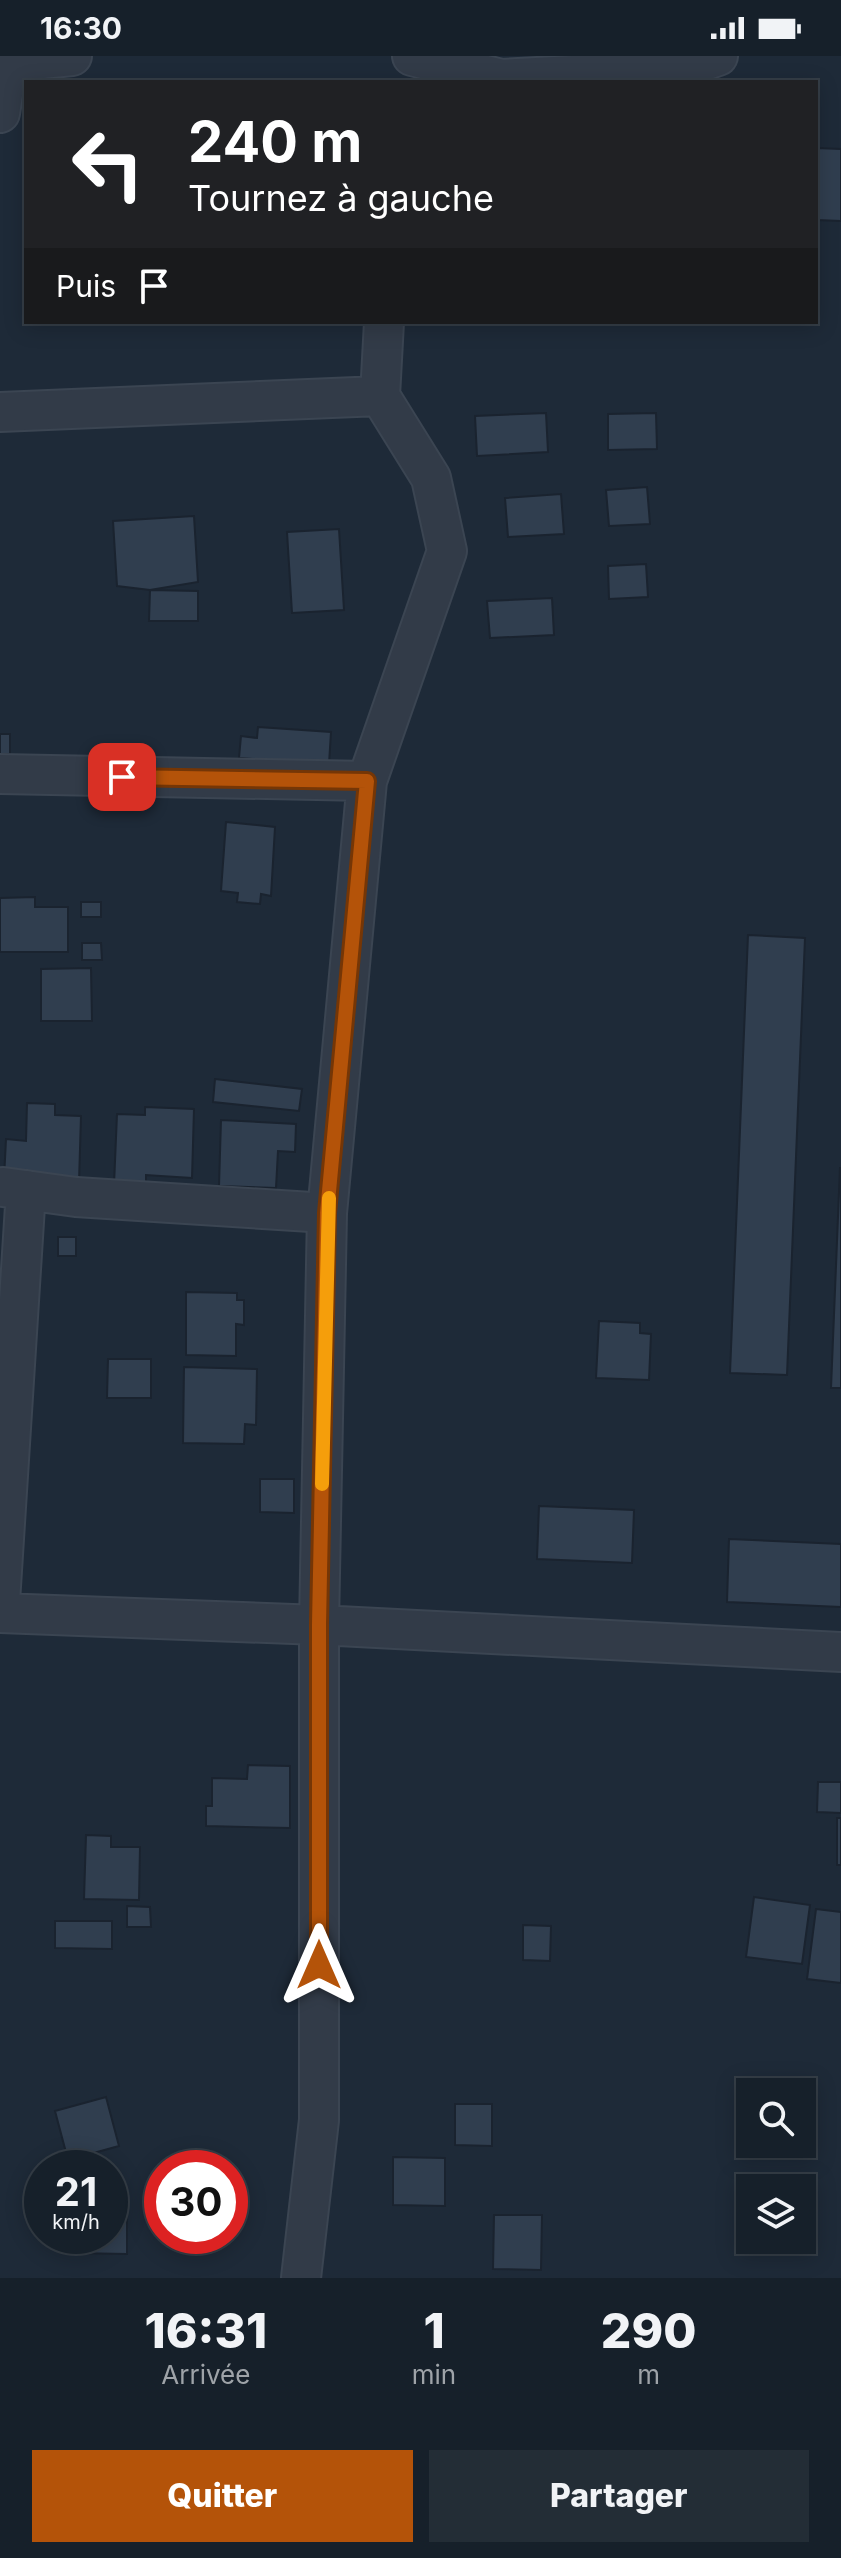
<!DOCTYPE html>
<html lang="fr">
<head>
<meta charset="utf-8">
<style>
	:root { --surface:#16202a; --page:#232d36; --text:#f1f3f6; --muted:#9ea3a8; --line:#353e47; --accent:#b45309 }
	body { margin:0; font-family:Inter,sans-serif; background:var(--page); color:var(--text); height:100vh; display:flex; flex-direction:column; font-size:30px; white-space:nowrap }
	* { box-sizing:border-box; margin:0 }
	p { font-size:26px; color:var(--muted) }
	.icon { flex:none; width:44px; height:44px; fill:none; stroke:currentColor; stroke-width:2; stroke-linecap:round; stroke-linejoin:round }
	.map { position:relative; height:2222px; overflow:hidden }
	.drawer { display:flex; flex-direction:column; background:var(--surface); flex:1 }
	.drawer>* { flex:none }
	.hud { position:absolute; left:24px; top:24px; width:794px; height:244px; border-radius:0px; box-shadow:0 4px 20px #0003,0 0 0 2px var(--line); background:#202124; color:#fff; overflow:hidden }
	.buttons { position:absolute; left:736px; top:2022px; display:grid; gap:16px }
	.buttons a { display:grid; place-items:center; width:80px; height:80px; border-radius:0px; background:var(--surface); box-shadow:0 4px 20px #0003,0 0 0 2px var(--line); font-size:40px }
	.speed { position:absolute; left:24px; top:2094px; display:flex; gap:16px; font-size:40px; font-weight:700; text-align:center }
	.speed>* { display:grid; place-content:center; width:104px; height:104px; border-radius:50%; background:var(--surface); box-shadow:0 4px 20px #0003,0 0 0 2px var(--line); line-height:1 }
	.speed small { font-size:20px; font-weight:400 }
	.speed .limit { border:12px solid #d22; background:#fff; color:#111 }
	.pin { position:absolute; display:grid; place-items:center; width:68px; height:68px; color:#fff; margin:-34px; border-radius:16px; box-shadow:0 4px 12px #0006 }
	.me { position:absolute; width:88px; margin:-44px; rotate:0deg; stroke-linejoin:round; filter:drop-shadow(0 0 6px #0008) }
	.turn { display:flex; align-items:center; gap:28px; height:168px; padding:0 32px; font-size:36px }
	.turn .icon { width:104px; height:104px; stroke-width:2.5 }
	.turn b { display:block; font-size:56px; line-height:68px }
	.then { display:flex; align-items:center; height:76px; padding:0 32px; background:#0003; gap:16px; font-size:30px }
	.eta { display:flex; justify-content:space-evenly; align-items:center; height:136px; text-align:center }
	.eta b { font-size:48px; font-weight:800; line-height:56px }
	.action { display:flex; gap:16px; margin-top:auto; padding:16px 32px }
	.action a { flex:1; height:92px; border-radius:0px; background:var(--accent); color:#fff; font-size:32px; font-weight:800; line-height:92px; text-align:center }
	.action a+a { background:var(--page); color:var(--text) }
	.status { display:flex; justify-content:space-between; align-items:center; height:56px; padding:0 40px; background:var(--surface); direction:ltr }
	.status svg { height:22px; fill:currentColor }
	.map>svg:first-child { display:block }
</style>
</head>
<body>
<div class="status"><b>16:30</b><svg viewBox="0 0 49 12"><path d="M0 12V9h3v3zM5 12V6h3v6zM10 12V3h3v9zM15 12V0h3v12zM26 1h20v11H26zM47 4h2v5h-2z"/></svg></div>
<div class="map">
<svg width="841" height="2222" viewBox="0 0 841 2222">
	<rect width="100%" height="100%" fill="#1e2a38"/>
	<!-- building -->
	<path fill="#303e4f" stroke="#1a232f" stroke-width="2" d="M816,92L841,93V165L816,164Z
		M546,357L548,396L477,400L475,360Z
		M656,357L657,393L608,394V358Z
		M647,431L650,468L609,470L606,434Z
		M561,438L564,478L508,481L505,442Z
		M194,460L198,526L150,534L117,530L113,465Z
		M339,473L344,554L292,557L287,476Z
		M646,508L648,541L609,543L608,510Z
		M150,534L198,535V565H149Z
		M552,542L554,579L490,582L487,545Z
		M258,671L331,676L329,708L239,702L241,680L257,682Z
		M0,678H10V698H0Z
		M226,766L275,771L271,840L261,838L260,848L237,846L238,837L221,835Z
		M35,841V851H68V896H0V842Z
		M81,846H101V861H81Z
		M748,879L805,882L787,1319L730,1317Z
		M82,887H101L102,904H82Z
		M91,912L92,965H41V913Z
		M215,1023L302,1033L299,1055L213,1046Z
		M27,1047L55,1048V1059L81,1060L79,1126L4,1123L6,1083L26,1085Z
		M145,1051L194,1053L192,1122L146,1119V1130L114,1129L117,1058L145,1059Z
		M221,1064L296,1068L295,1096L278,1095L276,1132L219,1130Z
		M840,1112H841V1332H831Z
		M58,1181H76V1200H58Z
		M186,1236L237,1237V1244H244V1269L236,1268V1300L186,1299Z
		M599,1265L640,1267V1277L651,1278L649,1324L596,1322Z
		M108,1303H151V1342H107Z
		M184,1311L257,1313L256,1369L245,1368L244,1388L183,1387Z
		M260,1423H294V1457L260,1456Z
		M539,1450L634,1454L632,1507L537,1503Z
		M729,1483L841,1488V1551L727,1546Z
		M248,1709L290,1710V1772L206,1770V1750H212V1722L247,1723Z
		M818,1726H841V1757L817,1756Z
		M837,1762H841V1809H837Z
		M86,1779L111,1780V1791H140L139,1844L84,1843Z
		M754,1841L810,1849L802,1908L746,1901Z
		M127,1850L150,1851L151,1871H127Z
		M816,1853L841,1856V1927L807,1923Z
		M55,1865H112V1893L55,1892Z
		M523,1869L551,1870L550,1905L523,1904Z
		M106,2041L119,2090L68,2104L55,2055Z
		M455,2048H492V2090L455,2089Z
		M393,2101L445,2102V2150L393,2149Z
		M110,2141L127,2142V2198L71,2197L72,2180H110Z
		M494,2159H542L541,2214L493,2213Z"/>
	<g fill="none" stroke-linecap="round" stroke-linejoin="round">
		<defs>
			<path id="street" d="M412,0L501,23L681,13L718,0
				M0,7L72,0
				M0,57L9,0
				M0,356L380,340
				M0,718L367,725
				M3,1131L76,1141L327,1157
				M0,1546L26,1134
				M0,1557L319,1569L841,1596
				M301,2222L319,2064V1569L327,1157L367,725L447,495L431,422L380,340L384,266"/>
		</defs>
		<!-- street casing -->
		<use href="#street" stroke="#3b4552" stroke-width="42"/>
		<!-- street -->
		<use href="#street" stroke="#323b48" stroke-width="38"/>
	</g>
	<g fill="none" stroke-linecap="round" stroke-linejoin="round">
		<defs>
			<path id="route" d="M122,721L367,725L327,1157L319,1569V1909"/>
		</defs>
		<!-- route casing -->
		<use href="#route" stroke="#753606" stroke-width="20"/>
		<!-- route -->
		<use href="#route" stroke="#b45309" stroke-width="14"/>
		<!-- slow -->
		<path stroke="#f59e0b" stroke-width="14" d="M322,1428L329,1142"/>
	</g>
</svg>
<div class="buttons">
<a><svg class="icon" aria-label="search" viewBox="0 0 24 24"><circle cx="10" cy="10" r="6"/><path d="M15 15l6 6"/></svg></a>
<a><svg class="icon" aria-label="layers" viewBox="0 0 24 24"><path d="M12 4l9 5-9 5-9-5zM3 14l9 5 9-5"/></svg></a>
</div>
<div class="speed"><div>21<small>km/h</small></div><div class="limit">30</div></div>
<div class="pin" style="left:122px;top:721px;background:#d93025"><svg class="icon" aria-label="arrive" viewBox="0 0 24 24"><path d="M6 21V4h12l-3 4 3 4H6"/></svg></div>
<svg class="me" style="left:319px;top:1909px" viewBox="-20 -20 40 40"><path d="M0-17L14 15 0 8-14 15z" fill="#b45309" stroke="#fff" stroke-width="4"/></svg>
<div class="hud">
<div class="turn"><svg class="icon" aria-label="left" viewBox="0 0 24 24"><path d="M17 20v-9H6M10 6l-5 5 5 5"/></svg><div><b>240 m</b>Tournez à gauche</div></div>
<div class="then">Puis<svg class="icon" aria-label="arrive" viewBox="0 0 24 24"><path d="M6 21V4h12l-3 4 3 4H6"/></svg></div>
</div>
</div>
<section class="drawer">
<div class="eta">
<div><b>16:31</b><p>Arrivée</p></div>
<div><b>1</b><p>min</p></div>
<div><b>290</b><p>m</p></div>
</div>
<div class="action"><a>Quitter</a><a>Partager</a></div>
</section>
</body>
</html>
